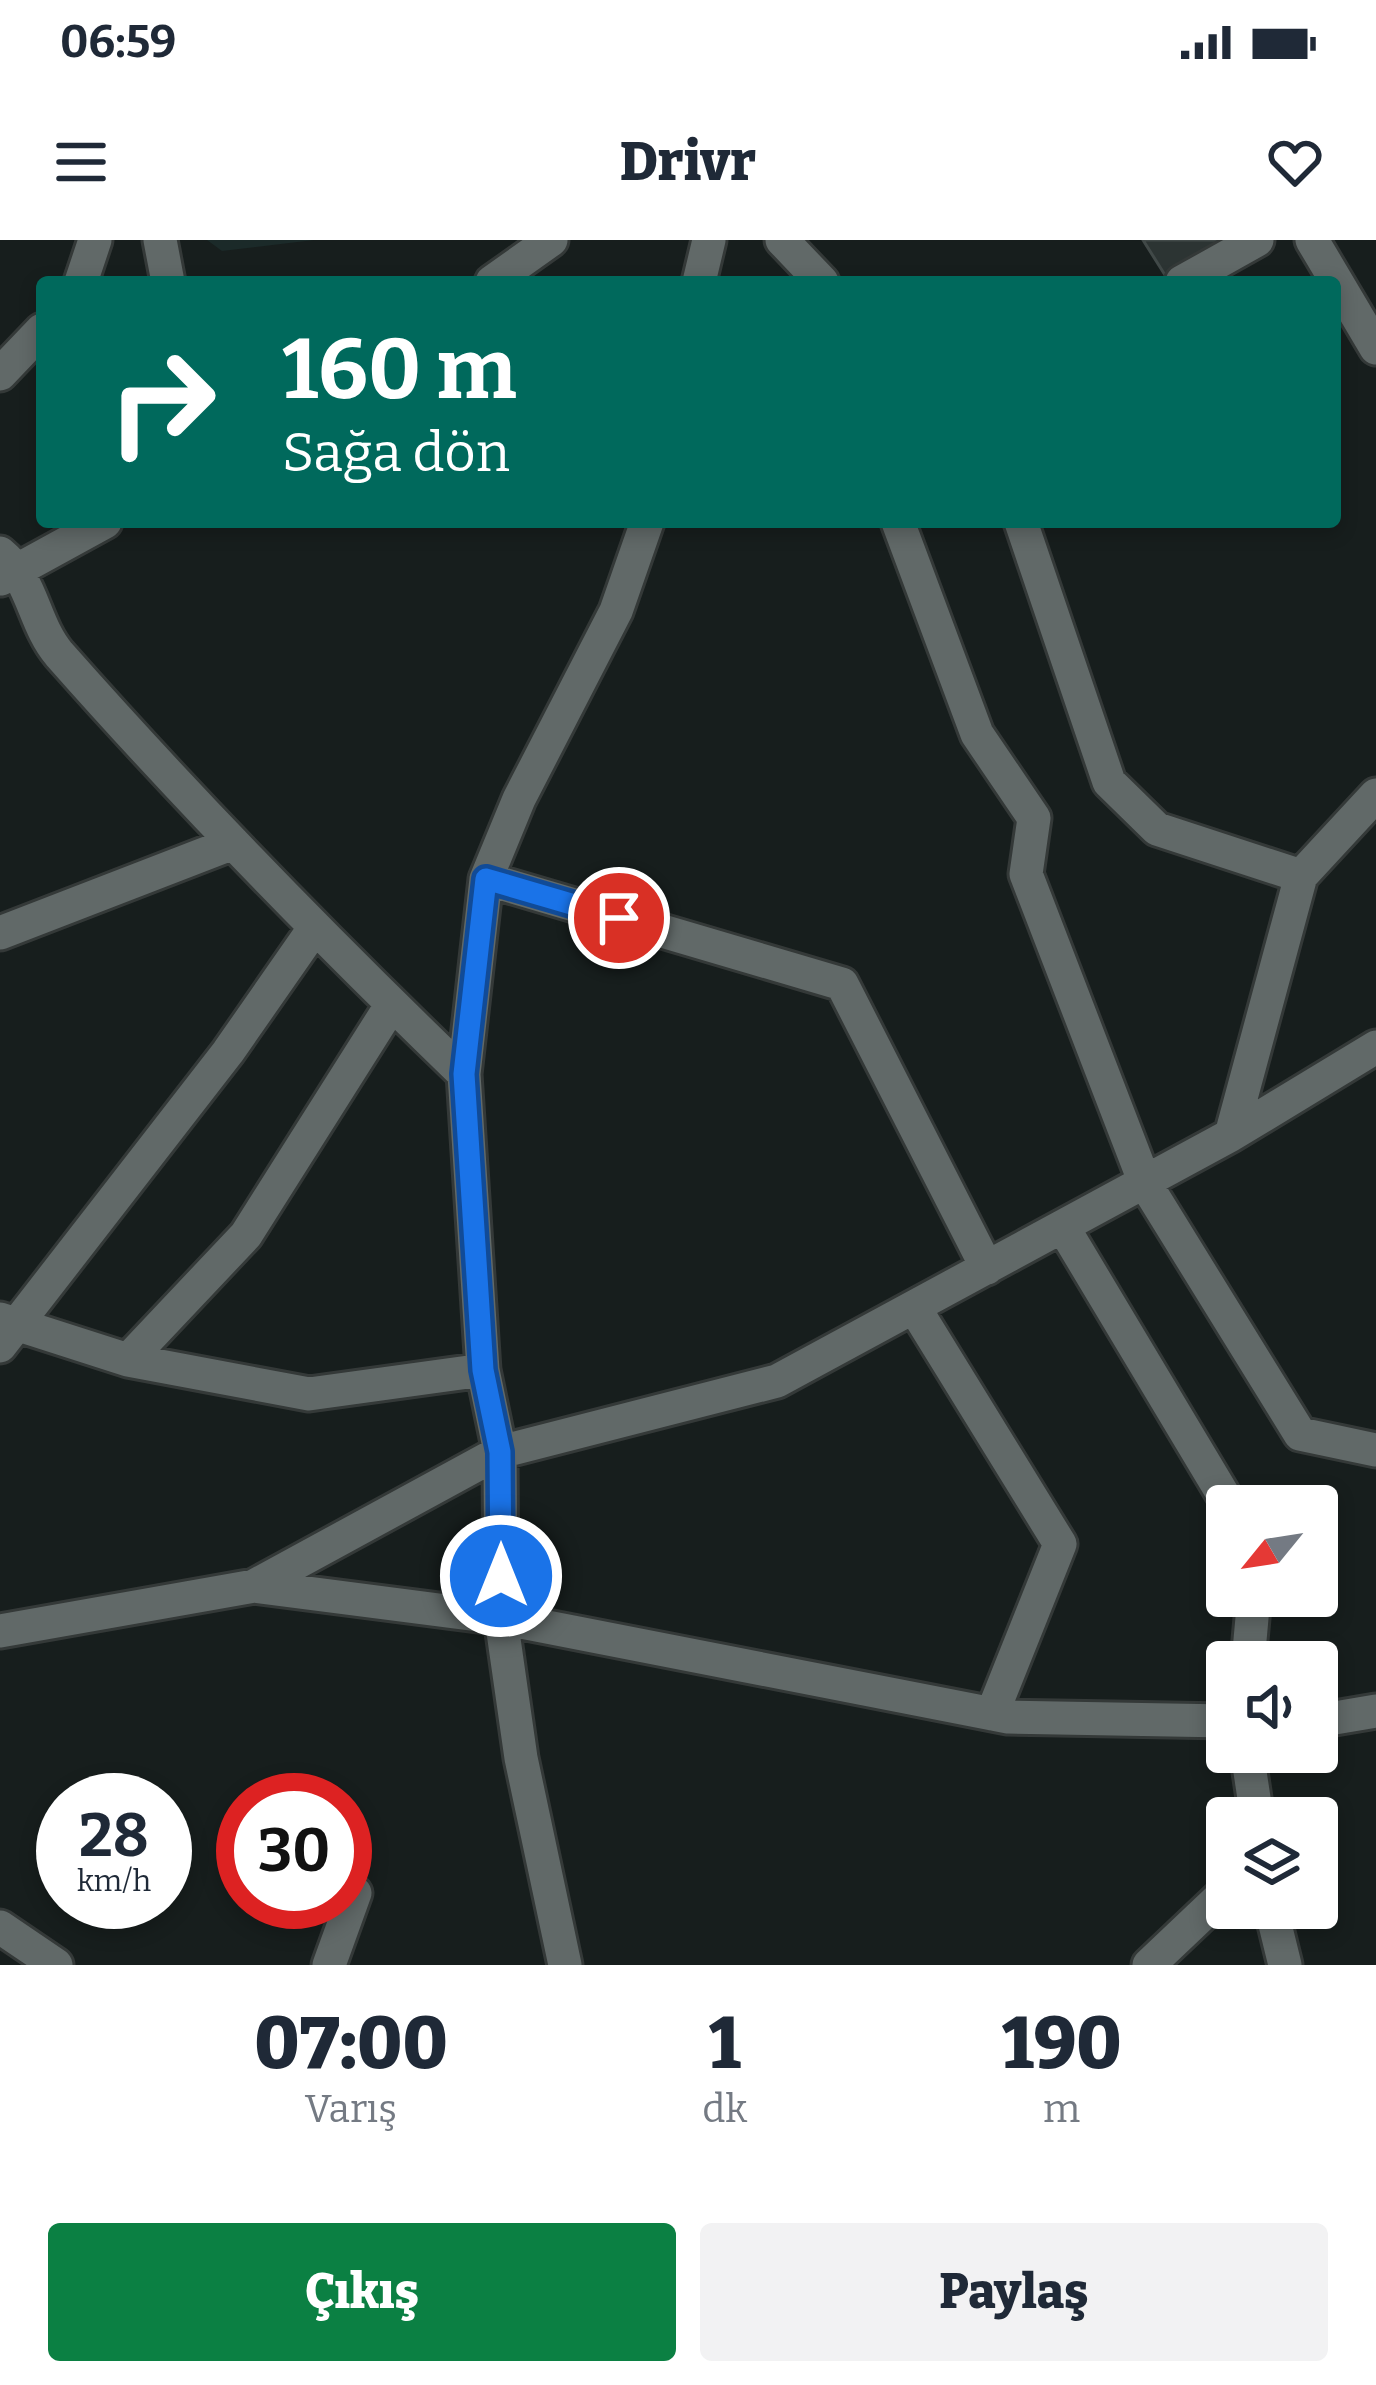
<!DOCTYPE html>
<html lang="tr">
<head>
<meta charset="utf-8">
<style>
	:root { --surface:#fff; --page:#f2f2f3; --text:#1f2937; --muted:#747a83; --accent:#0b8043 }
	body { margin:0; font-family:Bitter,serif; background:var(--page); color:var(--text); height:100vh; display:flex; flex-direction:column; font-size:45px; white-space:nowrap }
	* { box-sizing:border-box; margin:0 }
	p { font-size:39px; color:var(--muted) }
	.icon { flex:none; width:66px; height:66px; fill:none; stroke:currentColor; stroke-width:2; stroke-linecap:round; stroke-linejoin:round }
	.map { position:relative; height:1725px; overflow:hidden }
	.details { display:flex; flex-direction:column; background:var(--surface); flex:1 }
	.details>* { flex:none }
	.hud { position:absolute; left:36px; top:36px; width:1305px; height:252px; border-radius:12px; box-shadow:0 6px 18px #0003; background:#00695c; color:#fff; overflow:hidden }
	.needle { width:78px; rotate:240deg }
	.fabs { position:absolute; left:1206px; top:1245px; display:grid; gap:24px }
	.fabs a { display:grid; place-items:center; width:132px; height:132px; border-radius:12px; background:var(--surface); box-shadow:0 6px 18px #0003; font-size:60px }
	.speed { position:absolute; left:36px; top:1533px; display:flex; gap:24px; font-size:60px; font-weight:700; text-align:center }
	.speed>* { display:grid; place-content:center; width:156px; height:156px; border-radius:50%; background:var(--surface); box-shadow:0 6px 18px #0003; line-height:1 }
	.speed small { font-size:30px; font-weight:400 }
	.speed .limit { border:18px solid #d22; background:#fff; color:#111 }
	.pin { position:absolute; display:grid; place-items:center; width:102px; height:102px; color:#fff; margin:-51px; border:6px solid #fff; border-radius:50%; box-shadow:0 3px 12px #0007 }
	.me { position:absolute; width:132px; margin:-66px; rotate:0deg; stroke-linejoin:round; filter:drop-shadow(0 0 9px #0008) }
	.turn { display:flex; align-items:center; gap:42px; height:252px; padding:0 48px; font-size:54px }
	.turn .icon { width:156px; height:156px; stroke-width:2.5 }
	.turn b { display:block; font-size:84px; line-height:102px }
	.eta { display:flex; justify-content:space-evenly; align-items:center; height:204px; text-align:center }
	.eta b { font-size:72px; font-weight:800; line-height:84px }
	.cta { display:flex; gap:24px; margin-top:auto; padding:24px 48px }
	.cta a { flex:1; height:138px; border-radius:12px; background:var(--accent); color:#fff; font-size:48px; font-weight:800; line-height:138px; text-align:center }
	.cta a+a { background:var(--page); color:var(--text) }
	.status { display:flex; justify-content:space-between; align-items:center; height:84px; padding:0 60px; background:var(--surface); direction:ltr }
	.status svg { height:33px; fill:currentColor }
	header { display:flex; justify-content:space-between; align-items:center; height:156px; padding:0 48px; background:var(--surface); font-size:54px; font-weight:800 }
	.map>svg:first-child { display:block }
</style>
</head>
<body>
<div class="status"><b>06:59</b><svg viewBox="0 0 49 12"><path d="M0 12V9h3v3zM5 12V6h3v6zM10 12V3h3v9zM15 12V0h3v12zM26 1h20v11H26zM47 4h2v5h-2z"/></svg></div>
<header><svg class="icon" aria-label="menu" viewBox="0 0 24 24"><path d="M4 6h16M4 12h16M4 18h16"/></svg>Drivr<svg class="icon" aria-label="heart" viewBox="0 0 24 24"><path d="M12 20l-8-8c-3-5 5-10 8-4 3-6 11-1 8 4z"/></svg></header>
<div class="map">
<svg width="1376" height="1725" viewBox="0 0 1376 1725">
	<rect width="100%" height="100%" fill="#171e1d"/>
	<!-- built -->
	<path fill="#1b2a29" d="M207,0H314L222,11Z"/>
	<!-- building -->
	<path fill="#2c3433" stroke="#414948" stroke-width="3" d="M1143,0H1223L1165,35Z"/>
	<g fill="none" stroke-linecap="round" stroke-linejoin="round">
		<defs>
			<path id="minor" d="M160,0L168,42
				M782,0L822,42
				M1312,0L1376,108
				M81,42L95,0
				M492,42L551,0
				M699,42L709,0
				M1182,42L1257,0
				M0,134L42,90
				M898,282L977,494L1034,578L1026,634L1145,943L1300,1194L1376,1210
				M1021,282L1109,542L1157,589L1301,636
				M0,313C33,340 33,383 59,414C188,560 324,699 464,834
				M1,339L105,282
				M486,639L842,744L987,1028
				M0,693L233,603
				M1231,895L1301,636L1376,555
				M1063,987L1230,1266
				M914,1067L1060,1304L992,1474
				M0,1079L128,1120L309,1154L483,1130
				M0,1106L228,812L313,690
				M128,1120L246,995L392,764
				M254,1346L500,1212L777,1141L1231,895L1376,807
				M0,1391L254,1346L501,1378L1008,1477L1227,1481
				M1248,1422L1254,1356
				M1317,1481L1376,1471
				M1247,1512L1257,1578
				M1271,1668L1285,1725
				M0,1687L56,1725
				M329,1725L355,1653
				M565,1725L521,1518L501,1378L500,1212L483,1130L464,834L486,639L519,559L616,371L647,282
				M1149,1725L1227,1651"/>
		</defs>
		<!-- minor casing -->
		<use href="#minor" stroke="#343938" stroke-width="39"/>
		<!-- minor -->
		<use href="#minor" stroke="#616968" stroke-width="33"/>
	</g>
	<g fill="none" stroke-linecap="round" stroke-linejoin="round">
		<defs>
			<path id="route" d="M501,1336L500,1212L483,1130L464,834L486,639L619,678"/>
		</defs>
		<!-- route casing -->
		<use href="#route" stroke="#114b97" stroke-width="30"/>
		<!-- route -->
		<use href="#route" stroke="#1a73e8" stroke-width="21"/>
	</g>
</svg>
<div class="fabs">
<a><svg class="needle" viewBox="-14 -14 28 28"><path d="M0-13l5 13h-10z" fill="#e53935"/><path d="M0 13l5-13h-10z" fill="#747a83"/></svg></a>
<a><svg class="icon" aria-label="sound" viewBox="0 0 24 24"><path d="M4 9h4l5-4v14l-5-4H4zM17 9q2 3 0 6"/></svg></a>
<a><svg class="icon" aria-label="layers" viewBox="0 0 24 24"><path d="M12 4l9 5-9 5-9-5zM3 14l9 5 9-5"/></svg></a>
</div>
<div class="speed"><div>28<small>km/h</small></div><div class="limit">30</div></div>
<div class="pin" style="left:619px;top:678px;background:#d93025"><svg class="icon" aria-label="arrive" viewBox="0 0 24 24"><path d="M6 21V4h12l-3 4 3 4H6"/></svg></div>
<svg class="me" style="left:501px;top:1336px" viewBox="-20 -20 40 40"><circle r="17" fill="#1a73e8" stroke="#fff" stroke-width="3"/><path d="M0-11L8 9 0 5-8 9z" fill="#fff"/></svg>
<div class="hud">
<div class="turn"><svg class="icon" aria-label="right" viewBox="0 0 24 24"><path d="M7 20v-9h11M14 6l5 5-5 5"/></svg><div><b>160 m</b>Sağa dön</div></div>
</div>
</div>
<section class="details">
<div class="eta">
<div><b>07:00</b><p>Varış</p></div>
<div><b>1</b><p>dk</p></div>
<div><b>190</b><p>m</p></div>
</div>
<div class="cta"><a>Çıkış</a><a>Paylaş</a></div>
</section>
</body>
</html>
